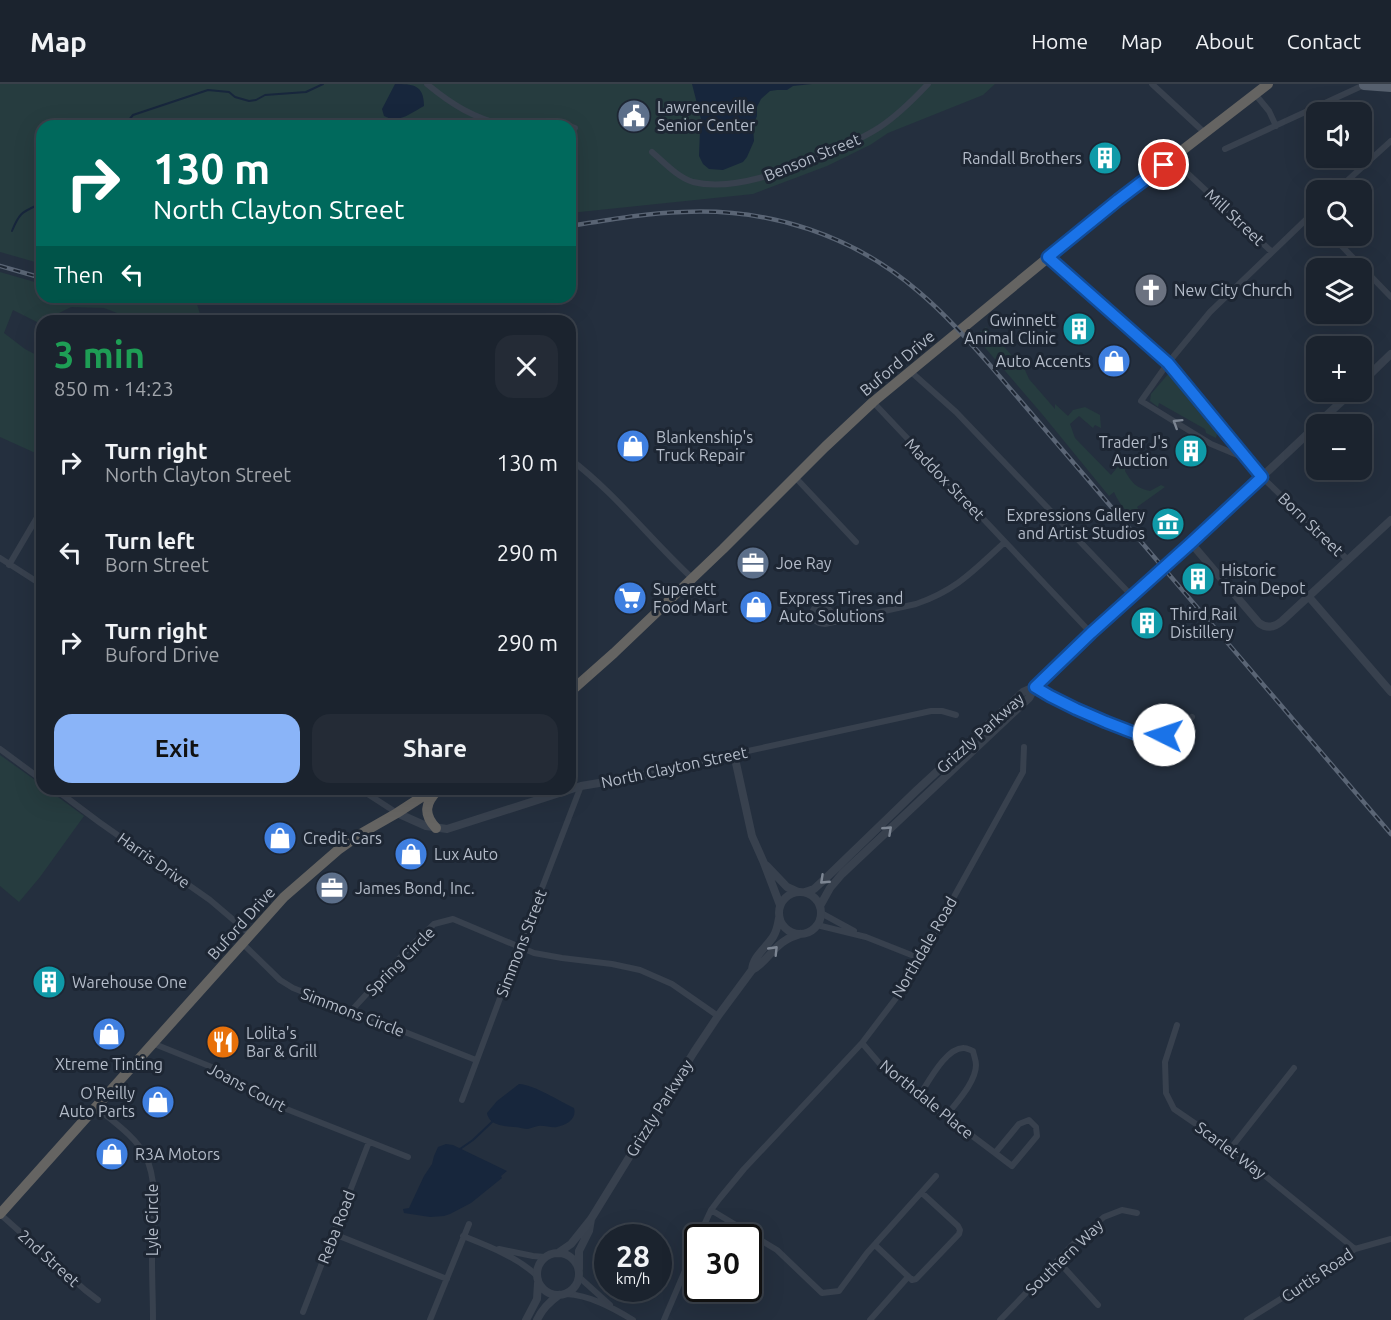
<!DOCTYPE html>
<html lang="en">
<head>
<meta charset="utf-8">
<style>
	:root { --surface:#1b232e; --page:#242b36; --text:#f1f3f6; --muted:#a0a4aa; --line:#39404a; --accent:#8ab4f8 }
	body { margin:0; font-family:Ubuntu,sans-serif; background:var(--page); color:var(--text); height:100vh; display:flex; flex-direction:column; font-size:22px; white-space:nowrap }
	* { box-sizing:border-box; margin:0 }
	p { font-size:20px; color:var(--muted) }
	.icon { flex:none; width:33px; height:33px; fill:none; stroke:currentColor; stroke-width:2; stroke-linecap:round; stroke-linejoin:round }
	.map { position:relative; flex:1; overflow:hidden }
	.side { position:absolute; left:36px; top:231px; width:540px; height:480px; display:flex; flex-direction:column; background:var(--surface); border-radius:18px; box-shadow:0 6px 24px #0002,0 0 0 2px var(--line) }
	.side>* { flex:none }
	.guide { position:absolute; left:36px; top:36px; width:540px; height:183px; border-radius:18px; box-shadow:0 6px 24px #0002,0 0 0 2px var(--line); background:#00695c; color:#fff; overflow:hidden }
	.controls { position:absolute; left:1306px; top:18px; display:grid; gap:12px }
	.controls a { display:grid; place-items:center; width:66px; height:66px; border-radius:12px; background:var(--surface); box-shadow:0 6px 24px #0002,0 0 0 2px var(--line); font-size:30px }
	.speed { position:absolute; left:594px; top:1140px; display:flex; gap:12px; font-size:30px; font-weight:700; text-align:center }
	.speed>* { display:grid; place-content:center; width:78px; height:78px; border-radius:50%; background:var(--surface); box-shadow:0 6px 24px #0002,0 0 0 2px var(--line); line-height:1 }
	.speed small { font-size:15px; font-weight:400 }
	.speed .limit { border:3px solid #111; border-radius:9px; background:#fff; color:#111 }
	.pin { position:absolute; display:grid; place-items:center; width:51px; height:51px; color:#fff; margin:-26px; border:3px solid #fff; border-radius:50%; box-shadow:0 2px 6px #0007 }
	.me { position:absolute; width:66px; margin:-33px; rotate:274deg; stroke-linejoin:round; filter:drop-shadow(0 0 4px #0008) }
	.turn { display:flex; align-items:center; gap:21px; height:126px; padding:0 18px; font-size:27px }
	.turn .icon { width:78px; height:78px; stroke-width:2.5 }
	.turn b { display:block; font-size:42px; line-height:51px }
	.then { display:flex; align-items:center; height:57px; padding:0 18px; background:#0003; gap:12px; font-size:22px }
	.round { display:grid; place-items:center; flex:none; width:63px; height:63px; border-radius:18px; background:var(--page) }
	.summary { display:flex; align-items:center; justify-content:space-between; height:102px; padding:0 18px }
	h1 { font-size:36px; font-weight:600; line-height:45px; color:#1e9e55 }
	.action { display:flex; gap:12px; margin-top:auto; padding:12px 18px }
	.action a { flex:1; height:69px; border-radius:18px; background:var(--accent); color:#111; font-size:24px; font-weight:600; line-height:69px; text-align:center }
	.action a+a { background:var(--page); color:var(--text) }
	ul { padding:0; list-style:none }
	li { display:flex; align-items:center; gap:18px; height:90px; padding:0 18px }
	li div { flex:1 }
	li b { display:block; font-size:22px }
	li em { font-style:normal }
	header { display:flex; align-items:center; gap:36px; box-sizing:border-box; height:84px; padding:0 30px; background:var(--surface); border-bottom:2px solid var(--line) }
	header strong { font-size:28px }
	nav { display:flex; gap:33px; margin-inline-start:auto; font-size:21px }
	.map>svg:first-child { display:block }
</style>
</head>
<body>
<header>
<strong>Map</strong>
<nav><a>Home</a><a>Map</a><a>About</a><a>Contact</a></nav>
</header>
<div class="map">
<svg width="1391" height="1236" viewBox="0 0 1391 1236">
	<rect width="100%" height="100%" fill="#242f3e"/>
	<!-- green -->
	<path fill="#263c3f" d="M0,0H995L983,11L888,49L870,61L827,82L753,110L570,129V42H42V180L0,168Z
		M0,188L42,200V213H195L202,237H126L125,232L104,224L71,223L39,239L13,226L4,249L25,265L42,274V372L0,353Z
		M986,243L1025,286L1029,295L1055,325V320L1068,332L1073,326L1085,323L1100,331L1101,344L1095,341L1093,344L1079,332L1070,340L1075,354L1111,391L1125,374H1128L1125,387C1132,399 1136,404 1150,407L1161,401L1165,403L1137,423L1142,430L1136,435C1125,428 1119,419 1114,408L1109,412L1042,330L975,252Z
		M1169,289L1171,290L1218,347L1216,354L1206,349L1205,345L1159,319L1158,323L1150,317L1151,310Z
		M0,671L42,701V705H47L84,732L40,793L19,818L0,802Z"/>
	<!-- water -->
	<path fill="#17263c" d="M395,0C412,0 424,0 424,22C411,29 399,40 384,32L382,25Z
		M692,0H812L793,2L787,6H777L770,7L761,15L757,23V32L753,41L754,57L747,73L743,78L723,86L709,85L703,80L699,72L700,46L702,39Z
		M519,1000C535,1001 559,1017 574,1024C577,1035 567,1041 557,1043C551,1044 544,1041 538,1042C534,1043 531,1044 528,1045C523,1045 519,1043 514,1043C503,1042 489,1041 487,1029L497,1017Z
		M446,1060L453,1061L507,1087L501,1092L502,1094L471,1119L450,1130L444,1132L430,1133L404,1129L403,1125L409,1124L424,1092L432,1080L434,1072L438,1063Z"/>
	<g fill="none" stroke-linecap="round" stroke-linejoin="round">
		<!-- stream -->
		<path stroke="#17263c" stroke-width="2" d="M124,42L133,31L208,6L229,8L235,13L249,17L256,16L265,11L306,8L323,0
			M12,147C20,127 23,128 42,119
			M460,1065L473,1056L493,1037"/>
		<!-- minor -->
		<path stroke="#38414e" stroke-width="6" d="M427,0C452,21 474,34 506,42
			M1152,0L1205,49
			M1255,10L1269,27L1276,42
			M549,42L567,41L575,44
			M1225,65L1364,1
			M652,68C664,78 677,93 693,98C733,108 789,86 826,70C845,62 863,54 880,43C898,31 913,16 928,0
			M1174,73L1184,86L1272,168
			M1337,106L1391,57
			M1332,152L1391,213
			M1048,173L1168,279L1262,393L1348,476
			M910,287L956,328L1132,512
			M873,318L1091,549
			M570,375C615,409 650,455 692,494
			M1247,375L1211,360L1141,317L1168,279L1210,228L1317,125
			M795,393L856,458
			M0,474L42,501
			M9,481L42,425
			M835,538L832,529L825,521H818C812,525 811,530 814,536L819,539L825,540L916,520C957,506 974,486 1005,458
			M1035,603C1064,621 1097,635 1129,647C1136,649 1144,654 1151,654C1163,654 1186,642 1192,633
			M0,665L42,696
			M734,670L931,627H942L956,631
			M55,705L99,738L210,816L250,850
			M360,705L397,729
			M821,829L854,847
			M817,841L866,853L919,874
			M242,859L280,896L293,904L476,976
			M351,927L408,865L434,840L453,835L534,869L562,874L612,880L640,886L672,900L718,932
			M1177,941L1165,978L1166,1009L1174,1025L1231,1064L1355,1165
			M152,959L224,988L248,1003L271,1019L408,1073
			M862,959L886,987L995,1069
			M919,1012C928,999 946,963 964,964C967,964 970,966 973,967C974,972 976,976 976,981C976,998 956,1019 946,1032
			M462,1016L509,890L581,702
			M96,1023C112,1037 134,1051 145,1071C160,1100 152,1144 152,1176C152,1196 153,1216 153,1236
			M1029,1036L1036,1043L1037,1052L1012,1082L995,1069L1019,1040Z
			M1231,1064L1294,984
			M711,1126L777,1166L822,1209L839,1207L867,1169L936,1092
			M0,1130L85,1206L98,1216
			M334,1150L447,1195
			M463,1152C488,1162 517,1173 536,1191
			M698,1154L711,1126L720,1114L744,1085L862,959L903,905L1023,688L1024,663
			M875,1161L912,1196L916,1195L959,1150L960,1146L958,1142L922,1109
			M499,1165L533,1172L545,1173
			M1058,1177L1098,1221
			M579,1193L610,1221
			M566,1210C590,1211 613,1224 633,1236
			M303,1228L369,1058
			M430,1236L469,1140
			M664,1236L698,1156
			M870,1236L908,1193
			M1000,1236L1078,1155L1104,1133L1122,1126L1137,1129
			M1247,1236L1287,1211L1355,1165L1391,1155"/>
		<!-- tertiary -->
		<path stroke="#38414e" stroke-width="8" d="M1362,298L1391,270
			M1317,340L1352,308
			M1191,459L1259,539C1267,545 1275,543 1282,537L1391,436
			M1309,513L1391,608
			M397,729L426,742L447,745L581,702L635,693L734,670L752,752L764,779L780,821
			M767,782L787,803L798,808
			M779 829a21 21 0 1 1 42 0a21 21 0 1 1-42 0Z
			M805,808L814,805L826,794L916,707L1023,608L1034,603
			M820,822L830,804L842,790L1029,614L1035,603L1067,571L1200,451L1317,341
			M752,886C753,872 766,864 773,853C777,847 778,840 779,834
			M537 1190a21 21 0 1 1 42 0a21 21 0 1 1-42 0Z
			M558,1169L571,1160L591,1135L694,968L718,932L752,886C766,879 772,864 786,856C790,853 795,852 800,850
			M579,1185V1167L589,1147L591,1135
			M526,1236L537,1215L538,1199
			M537,1236C542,1225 549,1218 559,1211"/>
		<!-- primary -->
		<path stroke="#56606e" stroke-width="10" d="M1364,1L1391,3"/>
		<!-- trunk -->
		<path stroke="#656462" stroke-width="10" d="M570,608L614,569L723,465L825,363L873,318L1118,116L1268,0
			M436,744C423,730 425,719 438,706
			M0,1130L284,813L338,766L362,749L397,729L434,705"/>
		<defs>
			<path id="rail" d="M570,142C608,136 645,129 683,128C770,124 853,151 919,208C945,230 967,255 989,280L1391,750
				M0,182L42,194"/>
		</defs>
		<!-- rail casing -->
		<use href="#rail" stroke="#5a6575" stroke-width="4.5"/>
		<!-- rail -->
		<use href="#rail" stroke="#1d2633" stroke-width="2" stroke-dasharray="7" stroke-linecap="butt"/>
	</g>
	<!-- one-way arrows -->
	<defs><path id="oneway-chevron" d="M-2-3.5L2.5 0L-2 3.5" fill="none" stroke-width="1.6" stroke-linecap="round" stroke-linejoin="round" transform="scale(1.5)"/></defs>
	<g stroke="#7c8592">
		<use href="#oneway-chevron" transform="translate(1177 339) rotate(-148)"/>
		<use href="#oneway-chevron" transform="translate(888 746) rotate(-43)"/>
		<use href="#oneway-chevron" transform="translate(824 796) rotate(137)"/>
		<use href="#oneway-chevron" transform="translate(774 866) rotate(-46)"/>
	</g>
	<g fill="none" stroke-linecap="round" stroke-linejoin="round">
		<defs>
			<path id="route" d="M1164,81L1118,116L1048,173L1168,279L1262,393L1191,459L1091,549L1035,603L1050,612L1076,625L1106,638L1150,655L1164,651"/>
		</defs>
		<!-- route casing -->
		<use href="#route" stroke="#114b97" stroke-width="15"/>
		<!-- route -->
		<use href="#route" stroke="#1a73e8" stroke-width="10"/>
	</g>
	<!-- icons -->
	<defs>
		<symbol id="civic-disc" viewBox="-11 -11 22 22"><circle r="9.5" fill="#5c6f8a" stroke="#1d2633"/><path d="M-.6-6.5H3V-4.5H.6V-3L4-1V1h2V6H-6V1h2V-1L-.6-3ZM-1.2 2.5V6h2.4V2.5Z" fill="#fff"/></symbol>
		<symbol id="building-disc" viewBox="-11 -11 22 22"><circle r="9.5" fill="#0f9aa8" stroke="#1d2633"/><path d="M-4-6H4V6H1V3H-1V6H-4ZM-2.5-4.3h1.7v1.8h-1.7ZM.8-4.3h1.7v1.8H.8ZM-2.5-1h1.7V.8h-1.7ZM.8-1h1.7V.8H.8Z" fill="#fff"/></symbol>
		<symbol id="church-disc" viewBox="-11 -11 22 22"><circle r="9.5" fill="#6b7280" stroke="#1d2633"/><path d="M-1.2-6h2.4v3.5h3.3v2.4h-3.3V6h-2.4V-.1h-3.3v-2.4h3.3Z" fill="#fff"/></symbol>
		<symbol id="shop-disc" viewBox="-11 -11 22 22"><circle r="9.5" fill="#3f7fe0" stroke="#1d2633"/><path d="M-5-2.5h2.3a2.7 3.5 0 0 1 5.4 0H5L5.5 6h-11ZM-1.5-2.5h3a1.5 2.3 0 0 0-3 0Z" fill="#fff"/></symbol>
		<symbol id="museum-disc" viewBox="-11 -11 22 22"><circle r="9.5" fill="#0f9aa8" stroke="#1d2633"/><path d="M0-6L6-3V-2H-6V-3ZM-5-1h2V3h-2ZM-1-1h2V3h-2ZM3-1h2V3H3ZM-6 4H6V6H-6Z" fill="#fff"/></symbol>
		<symbol id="office-disc" viewBox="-11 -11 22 22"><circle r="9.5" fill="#5c6f8a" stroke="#1d2633"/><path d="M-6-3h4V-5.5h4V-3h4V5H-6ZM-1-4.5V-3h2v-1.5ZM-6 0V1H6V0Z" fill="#fff"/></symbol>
		<symbol id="supermarket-disc" viewBox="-11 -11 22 22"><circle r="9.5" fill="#3f7fe0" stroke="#1d2633"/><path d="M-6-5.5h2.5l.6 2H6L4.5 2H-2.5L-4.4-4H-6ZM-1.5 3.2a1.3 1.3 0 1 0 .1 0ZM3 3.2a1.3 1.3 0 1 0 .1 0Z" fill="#fff"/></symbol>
		<symbol id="restaurant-disc" viewBox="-11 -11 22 22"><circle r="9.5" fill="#e8710a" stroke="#1d2633"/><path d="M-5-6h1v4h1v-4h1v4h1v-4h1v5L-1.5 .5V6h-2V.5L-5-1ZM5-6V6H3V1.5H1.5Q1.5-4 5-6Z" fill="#fff"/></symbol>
	</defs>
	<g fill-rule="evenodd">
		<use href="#civic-disc" x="615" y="13" width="38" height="38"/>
		<use href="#building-disc" x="1086" y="55" width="38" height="38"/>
		<use href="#church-disc" x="1132" y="187" width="38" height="38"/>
		<use href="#building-disc" x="1060" y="226" width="38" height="38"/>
		<use href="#shop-disc" x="1095" y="258" width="38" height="38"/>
		<use href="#shop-disc" x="614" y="343" width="38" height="38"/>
		<use href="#building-disc" x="1172" y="348" width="38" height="38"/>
		<use href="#museum-disc" x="1149" y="421" width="38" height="38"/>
		<use href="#office-disc" x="734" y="460" width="38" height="38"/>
		<use href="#building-disc" x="1179" y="476" width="38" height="38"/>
		<use href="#supermarket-disc" x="611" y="495" width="38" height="38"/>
		<use href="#shop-disc" x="737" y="504" width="38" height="38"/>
		<use href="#building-disc" x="1128" y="520" width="38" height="38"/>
		<use href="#shop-disc" x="261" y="735" width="38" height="38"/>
		<use href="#shop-disc" x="392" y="751" width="38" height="38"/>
		<use href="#office-disc" x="313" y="785" width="38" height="38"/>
		<use href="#building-disc" x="30" y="879" width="38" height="38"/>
		<use href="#shop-disc" x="90" y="931" width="38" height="38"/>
		<use href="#restaurant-disc" x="204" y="939" width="38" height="38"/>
		<use href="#shop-disc" x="139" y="999" width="38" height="38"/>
		<use href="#shop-disc" x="93" y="1051" width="38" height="38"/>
	</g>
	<g text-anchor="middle" stroke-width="6" stroke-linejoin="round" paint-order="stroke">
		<!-- poi labels -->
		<g font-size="16" fill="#b4bcc9" stroke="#1d2633" text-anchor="start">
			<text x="657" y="29">Lawrenceville<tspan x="657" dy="18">Senior Center</tspan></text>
			<text x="1082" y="80" text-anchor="end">Randall Brothers</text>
			<text x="1174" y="212">New City Church</text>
			<text x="1056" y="242" text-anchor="end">Gwinnett<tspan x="1056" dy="18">Animal Clinic</tspan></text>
			<text x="1091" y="283" text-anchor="end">Auto Accents</text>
			<text x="656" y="359">Blankenship's<tspan x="656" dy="18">Truck Repair</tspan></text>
			<text x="1168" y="364" text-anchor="end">Trader J's<tspan x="1168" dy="18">Auction</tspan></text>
			<text x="1145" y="437" text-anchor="end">Expressions Gallery<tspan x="1145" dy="18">and Artist Studios</tspan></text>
			<text x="776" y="485">Joe Ray</text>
			<text x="1221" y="492">Historic<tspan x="1221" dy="18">Train Depot</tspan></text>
			<text x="653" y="511">Superett<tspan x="653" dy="18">Food Mart</tspan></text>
			<text x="779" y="520">Express Tires and<tspan x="779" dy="18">Auto Solutions</tspan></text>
			<text x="1170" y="536">Third Rail<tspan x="1170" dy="18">Distillery</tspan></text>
			<text x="303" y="760">Credit Cars</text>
			<text x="434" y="776">Lux Auto</text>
			<text x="355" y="810">James Bond, Inc.</text>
			<text x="72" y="904">Warehouse One</text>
			<text x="246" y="955">Lolita's<tspan x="246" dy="18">Bar &amp; Grill</tspan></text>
			<text x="109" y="986" text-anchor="middle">Xtreme Tinting</text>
			<text x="135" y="1015" text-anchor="end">O'Reilly<tspan x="135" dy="18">Auto Parts</tspan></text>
			<text x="135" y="1076">R3A Motors</text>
		</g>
		<!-- street labels -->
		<g font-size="16" fill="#b4bcc9" stroke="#1d2633">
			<text transform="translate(812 73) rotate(-22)" y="6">Benson Street</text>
			<text transform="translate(1235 133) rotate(43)" y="6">Mill Street</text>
			<text transform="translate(897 279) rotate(-40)" y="6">Buford Drive</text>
			<text transform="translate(945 395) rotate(46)" y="6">Maddox Street</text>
			<text transform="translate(1311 440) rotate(44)" y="6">Born Street</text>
			<text transform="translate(980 649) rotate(-42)" y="6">Grizzly Parkway</text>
			<text transform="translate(674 683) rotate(-12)" y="6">North Clayton Street</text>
			<text transform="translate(154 776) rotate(35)" y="6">Harris Drive</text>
			<text transform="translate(241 839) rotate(-48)" y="6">Buford Drive</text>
			<text transform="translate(521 859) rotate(-69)" y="6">Simmons Street</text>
			<text transform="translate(924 863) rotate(-60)" y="6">Northdale Road</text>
			<text transform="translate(400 877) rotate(-45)" y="6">Spring Circle</text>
			<text transform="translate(353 928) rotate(21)" y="6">Simmons Circle</text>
			<text transform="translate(247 1003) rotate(28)" y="6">Joans Court</text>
			<text transform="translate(927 1015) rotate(39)" y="6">Northdale Place</text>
			<text transform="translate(659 1024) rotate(-58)" y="6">Grizzly Parkway</text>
			<text transform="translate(1231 1066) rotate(37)" y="6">Scarlet Way</text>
			<text transform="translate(152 1136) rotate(-90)" y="6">Lyle Circle</text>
			<text transform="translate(336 1143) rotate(-69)" y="6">Reba Road</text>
			<text transform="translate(1064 1173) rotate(-44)" y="6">Southern Way</text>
			<text transform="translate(49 1174) rotate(42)" y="6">2nd Street</text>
			<text transform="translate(1317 1191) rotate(-34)" y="6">Curtis Road</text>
		</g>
	</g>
</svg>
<div class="controls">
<a><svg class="icon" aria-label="sound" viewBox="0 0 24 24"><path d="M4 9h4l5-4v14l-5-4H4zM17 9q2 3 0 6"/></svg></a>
<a><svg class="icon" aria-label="search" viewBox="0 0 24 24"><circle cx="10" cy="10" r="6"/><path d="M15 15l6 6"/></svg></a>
<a><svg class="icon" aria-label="layers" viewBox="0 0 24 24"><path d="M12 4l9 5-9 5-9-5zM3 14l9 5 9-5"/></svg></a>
<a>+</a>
<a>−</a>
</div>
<div class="speed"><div>28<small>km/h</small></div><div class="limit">30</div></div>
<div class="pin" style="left:1164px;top:81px;background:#d93025"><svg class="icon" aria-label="arrive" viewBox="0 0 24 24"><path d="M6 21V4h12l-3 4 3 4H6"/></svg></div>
<svg class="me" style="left:1164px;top:651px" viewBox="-20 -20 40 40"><circle r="19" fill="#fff"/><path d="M0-13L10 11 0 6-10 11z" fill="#1a73e8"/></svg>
<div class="guide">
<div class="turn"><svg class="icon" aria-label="right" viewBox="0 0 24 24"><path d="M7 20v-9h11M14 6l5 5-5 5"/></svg><div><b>130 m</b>North Clayton Street</div></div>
<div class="then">Then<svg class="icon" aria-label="left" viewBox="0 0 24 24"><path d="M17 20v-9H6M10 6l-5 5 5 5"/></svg></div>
</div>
<section class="side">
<div class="summary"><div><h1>3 min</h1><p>850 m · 14:23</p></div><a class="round"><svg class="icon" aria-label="close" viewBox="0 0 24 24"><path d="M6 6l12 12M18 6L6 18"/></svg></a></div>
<ul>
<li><svg class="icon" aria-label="right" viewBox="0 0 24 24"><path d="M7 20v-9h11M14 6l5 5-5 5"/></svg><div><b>Turn right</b><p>North Clayton Street</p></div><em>130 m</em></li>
<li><svg class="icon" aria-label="left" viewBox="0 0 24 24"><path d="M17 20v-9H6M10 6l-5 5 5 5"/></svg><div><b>Turn left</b><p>Born Street</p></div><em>290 m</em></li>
<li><svg class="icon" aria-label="right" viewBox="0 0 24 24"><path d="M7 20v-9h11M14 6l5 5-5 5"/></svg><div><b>Turn right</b><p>Buford Drive</p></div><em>290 m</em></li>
</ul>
<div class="action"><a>Exit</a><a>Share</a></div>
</section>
</div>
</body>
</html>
